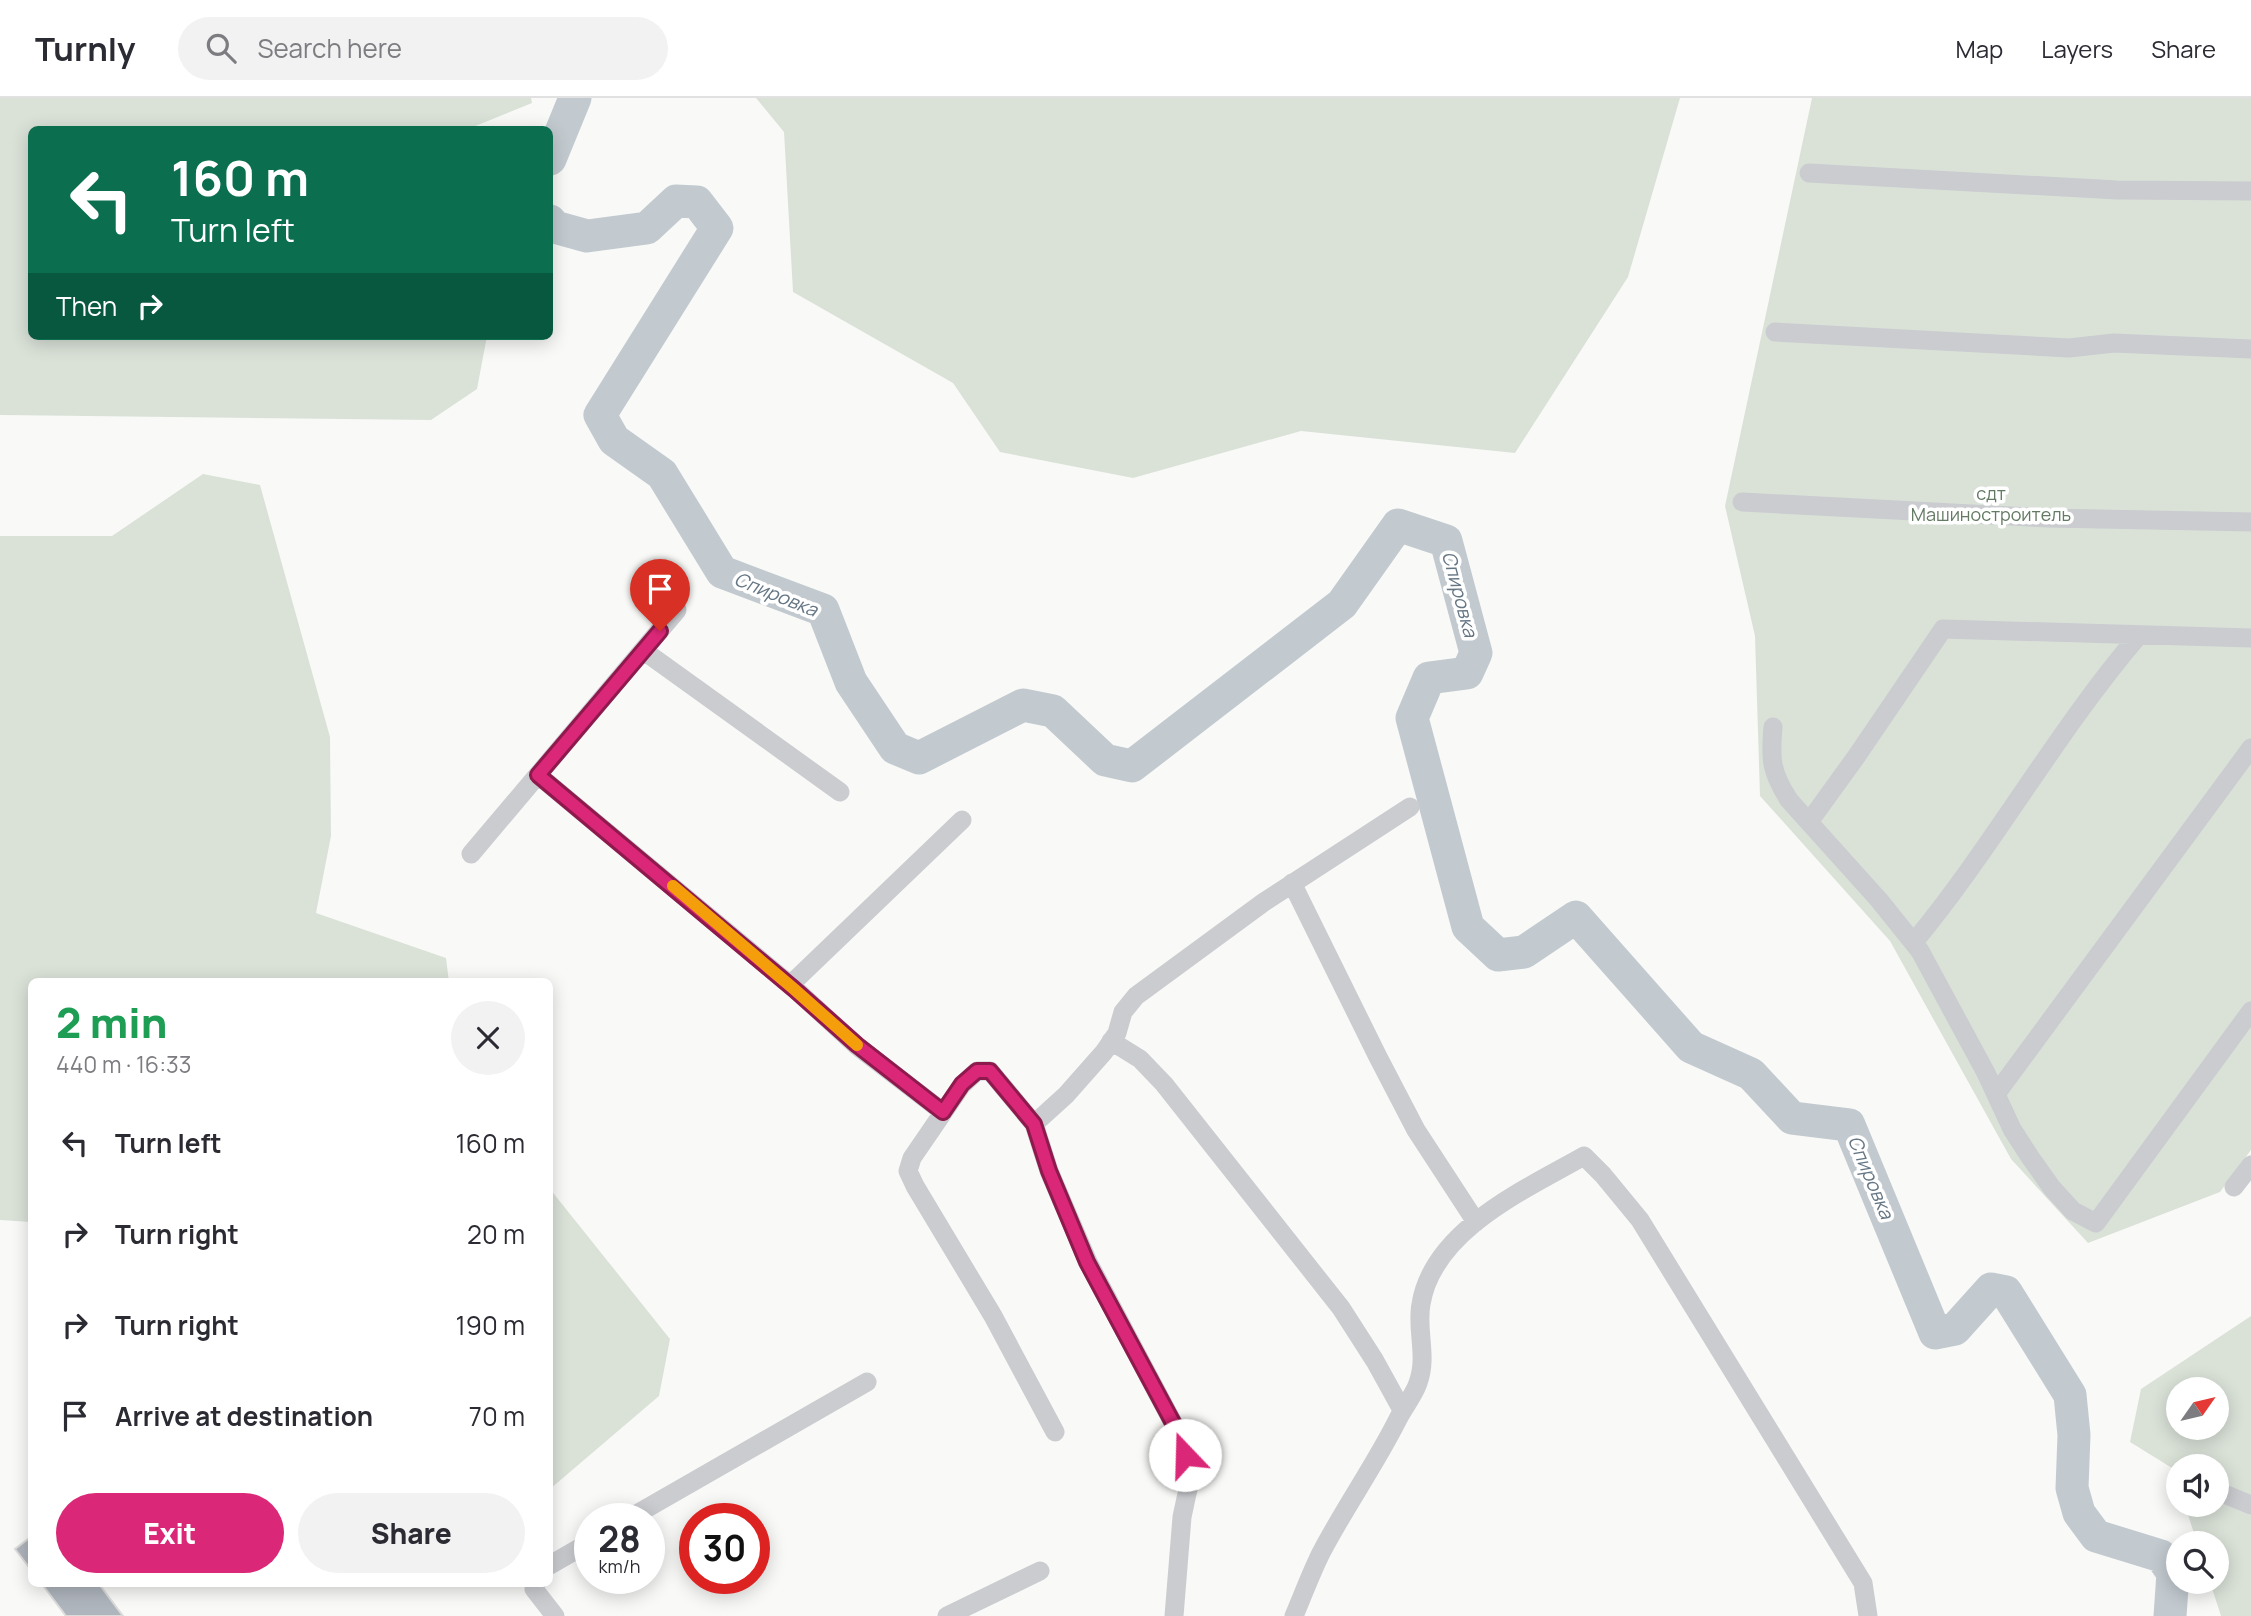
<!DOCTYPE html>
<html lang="en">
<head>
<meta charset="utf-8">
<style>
	:root { --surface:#fff; --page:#f2f2f3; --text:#2b2b33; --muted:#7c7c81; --line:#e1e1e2; --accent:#db2777 }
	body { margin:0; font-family:Manrope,sans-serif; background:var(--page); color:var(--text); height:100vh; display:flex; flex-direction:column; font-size:26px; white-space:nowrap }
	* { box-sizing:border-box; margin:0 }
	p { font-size:23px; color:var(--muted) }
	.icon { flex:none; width:38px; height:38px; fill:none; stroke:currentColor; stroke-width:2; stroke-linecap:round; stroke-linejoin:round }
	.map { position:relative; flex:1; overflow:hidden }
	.details { position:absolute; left:28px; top:880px; width:525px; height:609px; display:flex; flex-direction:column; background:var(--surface); border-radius:10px; box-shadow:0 4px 18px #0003 }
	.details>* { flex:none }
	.guide { position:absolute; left:28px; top:28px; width:525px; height:214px; border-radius:10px; box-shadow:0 4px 18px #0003; background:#0b6e4f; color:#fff; overflow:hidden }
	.needle { width:46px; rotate:56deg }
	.buttons { position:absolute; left:2166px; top:1279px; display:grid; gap:14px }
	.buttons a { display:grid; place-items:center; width:63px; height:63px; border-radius:50%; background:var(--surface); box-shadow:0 4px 18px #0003; font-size:35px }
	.speed { position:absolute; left:574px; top:1405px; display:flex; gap:14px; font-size:35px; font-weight:700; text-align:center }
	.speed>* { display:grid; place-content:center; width:91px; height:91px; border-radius:50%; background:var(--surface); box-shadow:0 4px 18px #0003; line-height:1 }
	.speed small { font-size:18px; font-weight:400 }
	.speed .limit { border:10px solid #d22; background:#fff; color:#111 }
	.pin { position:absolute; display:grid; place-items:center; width:60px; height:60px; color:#fff; margin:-72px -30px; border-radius:50% 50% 50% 0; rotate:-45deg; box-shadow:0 0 7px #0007 }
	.pin .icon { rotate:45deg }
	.me { position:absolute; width:77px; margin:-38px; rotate:339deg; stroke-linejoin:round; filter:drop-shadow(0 0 5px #0008) }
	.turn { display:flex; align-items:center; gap:24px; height:147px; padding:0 28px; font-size:32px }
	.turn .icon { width:91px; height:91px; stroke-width:2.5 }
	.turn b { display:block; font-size:49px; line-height:60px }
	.then { display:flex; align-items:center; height:66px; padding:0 28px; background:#0003; gap:14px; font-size:26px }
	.round { display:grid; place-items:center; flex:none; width:74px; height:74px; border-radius:37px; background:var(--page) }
	.headline { display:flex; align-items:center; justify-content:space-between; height:119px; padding:0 28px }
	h1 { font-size:42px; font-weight:800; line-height:52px; color:#1e9e55 }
	.cta { display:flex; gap:14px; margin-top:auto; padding:14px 28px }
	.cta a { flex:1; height:80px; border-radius:42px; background:var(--accent); color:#fff; font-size:28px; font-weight:800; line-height:80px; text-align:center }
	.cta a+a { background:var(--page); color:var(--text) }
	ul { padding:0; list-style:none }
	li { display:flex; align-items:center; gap:21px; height:91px; padding:0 28px }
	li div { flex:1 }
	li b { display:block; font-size:26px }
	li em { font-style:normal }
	header { display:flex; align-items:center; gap:42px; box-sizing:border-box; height:98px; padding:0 35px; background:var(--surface); border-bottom:2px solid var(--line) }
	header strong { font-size:33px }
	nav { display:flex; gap:38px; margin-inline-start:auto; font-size:24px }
	.search { width:490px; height:63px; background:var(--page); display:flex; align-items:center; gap:18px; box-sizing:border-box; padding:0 24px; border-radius:38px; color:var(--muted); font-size:26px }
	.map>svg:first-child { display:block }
</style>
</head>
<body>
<header>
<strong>Turnly</strong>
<div class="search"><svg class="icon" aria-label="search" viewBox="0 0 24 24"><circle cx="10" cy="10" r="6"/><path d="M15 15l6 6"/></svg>Search here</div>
<nav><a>Map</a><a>Layers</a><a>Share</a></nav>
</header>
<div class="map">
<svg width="2251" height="1518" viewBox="0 0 2251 1518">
	<rect width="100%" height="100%" fill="#f9faf7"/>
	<!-- green -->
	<path fill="#dae2d8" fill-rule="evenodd" d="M0,0H531L532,5L468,31L32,32V238H487L477,291L431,322L0,317Z
		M756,0H1680L1628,179L1515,355L1301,333L1133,380L1000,354L953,285L793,194L784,34Z
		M1812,0H2251V1052L2220,1094L2088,1145L2011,1061L1890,843L1760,698L1755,538L1725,408Z
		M203,376L260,387L330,639L331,738L316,815L446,860L449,884H32L31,1124L0,1122V438H112Z
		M550,1091L670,1241L659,1298L550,1391Z
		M2251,1218V1518H2221L2210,1484H2217V1446L2197,1445L2185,1407H2217V1368H2179V1389L2172,1370L2130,1344L2141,1291ZM2179,1292H2217V1330H2179Z"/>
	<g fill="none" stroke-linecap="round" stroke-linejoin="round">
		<!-- river -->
		<path stroke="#c2cad0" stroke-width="33" d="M550,61L575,0
			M550,123L551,128L587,138L647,130L676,103L697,104L717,130L600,317L614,342L662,376L722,474L823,512L851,584L895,650L919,660L1023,607L1053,613L1105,662L1132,668L1342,506L1398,427L1446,443L1476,555L1467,575L1429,580L1412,620L1468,829L1498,857L1524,854L1576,819L1691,949L1751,976L1792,1020L1849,1027L1935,1235L1955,1231L1991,1191L2006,1194L2070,1297L2074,1337L2072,1390L2079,1415L2096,1438L2161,1458L2173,1475L2170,1518"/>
	</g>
	<!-- building -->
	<path fill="#afb5bd" stroke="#dbdbd9" stroke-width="2" d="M32,1438V1473L15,1451Z
		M42,1486H99L123,1518H66Z"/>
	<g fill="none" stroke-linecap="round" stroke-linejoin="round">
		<!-- street -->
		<path stroke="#caccd0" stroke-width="19" d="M1809,75L2117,92L2251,93
			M1775,234L2069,250L2114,245L2251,251
			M1742,404L2049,420L2251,424
			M644,553L840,694
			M1773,629C1770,661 1771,674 1789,702L1879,802L1920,853L1986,975L2012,1031L2030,1059L2052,1090L2073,1113L2096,1125L2251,913
			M538,677L795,891L857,948L943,1014
			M1809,724L1856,659L1943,531L2251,540
			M471,756L677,512
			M1292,785L1378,959L1416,1032L1476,1124
			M1914,844C1995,746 2056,634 2139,537
			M790,887L962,722
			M1111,943L1140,961L1164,986L1341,1210L1375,1263L1402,1312
			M1996,996L2251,650
			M1034,1026L1066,997L1104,954L1117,935L1123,914L1136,898L1264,804L1410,709
			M2234,1089L2251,1067
			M1055,1334L993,1218L915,1088L908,1073L912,1060L962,987L977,973H990L1034,1026L1049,1073L1088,1164L1179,1336L1191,1377L1182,1419L1174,1518
			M2217,1393L2251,1407
			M628,1421L867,1284
			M550,1467L590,1444
			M536,1486L534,1491L555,1518
			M947,1518L1040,1473
			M1294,1518C1303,1497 1311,1475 1321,1455C1345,1409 1375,1367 1398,1321C1404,1309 1414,1297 1418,1285C1428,1258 1416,1232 1421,1206C1433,1132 1526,1091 1584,1058L1603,1077L1640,1122L1863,1485L1868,1518"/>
	</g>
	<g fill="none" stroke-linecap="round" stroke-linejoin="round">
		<defs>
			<path id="route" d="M660,533L538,677L794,891L857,947L943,1014L962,986L977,973H990L1034,1026L1049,1073L1087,1164L1179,1336L1185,1357"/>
		</defs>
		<!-- route casing -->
		<use href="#route" stroke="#8e194d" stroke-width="18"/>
		<!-- route -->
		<use href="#route" stroke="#db2777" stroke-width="12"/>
		<!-- slow -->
		<path stroke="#f59e0b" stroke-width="12" d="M673,788L794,891L857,947"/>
	</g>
	<g text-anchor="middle" stroke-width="7" stroke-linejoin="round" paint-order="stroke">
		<!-- park labels -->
		<g font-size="18" fill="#637a63" stroke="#fff">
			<text x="1991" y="402">сдт<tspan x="1991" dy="21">Машиностроитель</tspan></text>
		</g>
		<!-- water labels -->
		<g font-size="19" font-style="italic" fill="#647583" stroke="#fff">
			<text transform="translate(776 496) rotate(22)" y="7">Спировка</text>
			<text transform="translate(1460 496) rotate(75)" y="7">Спировка</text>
			<text transform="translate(1871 1079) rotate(67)" y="7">Спировка</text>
		</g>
	</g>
</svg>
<div class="buttons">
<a><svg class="needle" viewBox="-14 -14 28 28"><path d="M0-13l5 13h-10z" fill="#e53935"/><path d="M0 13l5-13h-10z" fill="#7c7c81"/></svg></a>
<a><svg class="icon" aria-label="sound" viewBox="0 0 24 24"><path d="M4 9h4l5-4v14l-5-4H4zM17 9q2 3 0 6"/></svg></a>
<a><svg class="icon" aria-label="search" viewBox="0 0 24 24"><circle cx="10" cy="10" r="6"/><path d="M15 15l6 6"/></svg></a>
</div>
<div class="speed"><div>28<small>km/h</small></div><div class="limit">30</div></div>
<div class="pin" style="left:660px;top:533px;background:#d93025"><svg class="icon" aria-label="arrive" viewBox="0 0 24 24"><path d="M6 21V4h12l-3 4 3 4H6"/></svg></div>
<svg class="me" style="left:1185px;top:1357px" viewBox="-20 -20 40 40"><circle r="19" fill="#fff"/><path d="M0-13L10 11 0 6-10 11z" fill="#db2777"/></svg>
<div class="guide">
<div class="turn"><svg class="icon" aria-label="left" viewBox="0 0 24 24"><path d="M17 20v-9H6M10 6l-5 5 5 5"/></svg><div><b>160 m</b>Turn left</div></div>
<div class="then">Then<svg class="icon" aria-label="right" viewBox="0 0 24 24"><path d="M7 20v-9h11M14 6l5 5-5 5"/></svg></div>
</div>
<section class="details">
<div class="headline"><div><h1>2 min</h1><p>440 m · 16:33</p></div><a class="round"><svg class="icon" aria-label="close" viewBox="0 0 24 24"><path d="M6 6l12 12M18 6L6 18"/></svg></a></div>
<ul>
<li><svg class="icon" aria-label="left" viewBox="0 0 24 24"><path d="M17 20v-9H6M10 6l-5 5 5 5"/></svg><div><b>Turn left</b></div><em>160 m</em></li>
<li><svg class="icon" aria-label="right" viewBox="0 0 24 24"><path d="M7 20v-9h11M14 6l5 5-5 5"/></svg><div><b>Turn right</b></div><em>20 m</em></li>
<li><svg class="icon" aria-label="right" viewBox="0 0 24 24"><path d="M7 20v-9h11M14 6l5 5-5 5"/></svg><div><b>Turn right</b></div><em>190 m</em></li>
<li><svg class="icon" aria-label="arrive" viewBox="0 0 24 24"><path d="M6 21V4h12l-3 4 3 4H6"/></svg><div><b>Arrive at destination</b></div><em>70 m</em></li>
</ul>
<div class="cta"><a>Exit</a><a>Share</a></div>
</section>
</div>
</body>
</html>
